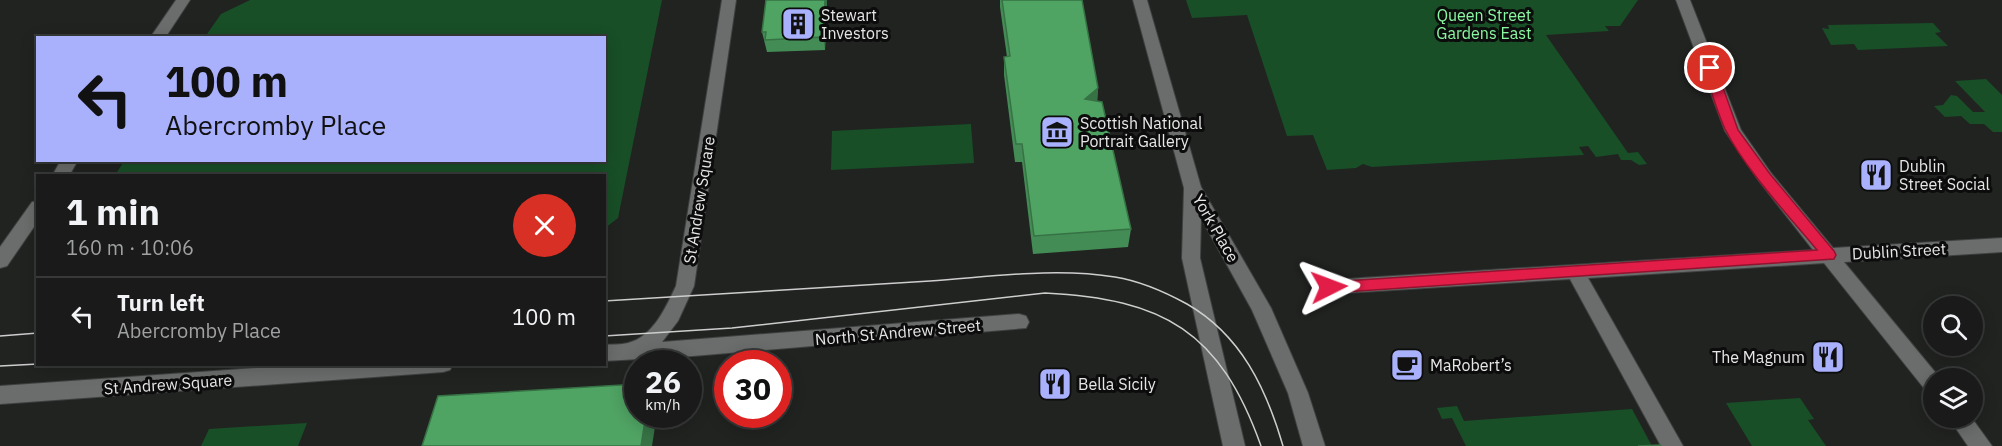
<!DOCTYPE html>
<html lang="en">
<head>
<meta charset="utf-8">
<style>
	:root { --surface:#191a19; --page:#262726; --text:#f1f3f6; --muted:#9fa1a2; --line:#373838 }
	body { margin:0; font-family:"IBM Plex Sans",sans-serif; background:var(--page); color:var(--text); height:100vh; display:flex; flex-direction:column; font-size:22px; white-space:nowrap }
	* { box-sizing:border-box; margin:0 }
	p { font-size:20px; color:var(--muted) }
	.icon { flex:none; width:33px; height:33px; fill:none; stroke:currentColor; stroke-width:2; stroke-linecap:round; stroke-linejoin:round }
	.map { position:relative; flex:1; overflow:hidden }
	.sheet { position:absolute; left:36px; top:174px; width:570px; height:192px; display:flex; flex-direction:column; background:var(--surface); border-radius:0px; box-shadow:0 3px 15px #0003,0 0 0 2px var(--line) }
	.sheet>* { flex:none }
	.top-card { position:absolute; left:36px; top:36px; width:570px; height:126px; border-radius:0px; box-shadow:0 3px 15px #0003,0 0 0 2px var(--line); background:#a9b0fc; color:#111; overflow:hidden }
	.buttons { position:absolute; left:1923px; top:296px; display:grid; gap:12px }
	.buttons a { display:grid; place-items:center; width:60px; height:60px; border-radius:50%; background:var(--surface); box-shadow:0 3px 15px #0003,0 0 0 2px var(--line); font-size:30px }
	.speed { position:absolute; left:624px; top:350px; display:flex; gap:12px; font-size:30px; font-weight:700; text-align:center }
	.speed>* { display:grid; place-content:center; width:78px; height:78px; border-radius:50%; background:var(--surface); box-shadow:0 3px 15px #0003,0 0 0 2px var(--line); line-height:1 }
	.speed small { font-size:15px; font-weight:400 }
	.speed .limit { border:9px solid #d22; background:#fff; color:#111 }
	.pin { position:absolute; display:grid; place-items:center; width:51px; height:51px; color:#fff; margin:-26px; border:3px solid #fff; border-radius:50%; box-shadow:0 2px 6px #0007 }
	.me { position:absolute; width:66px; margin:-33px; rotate:87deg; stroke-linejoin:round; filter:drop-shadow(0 0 4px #0008) }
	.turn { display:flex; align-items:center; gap:21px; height:126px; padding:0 30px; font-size:27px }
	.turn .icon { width:78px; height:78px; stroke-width:2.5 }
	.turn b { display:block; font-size:42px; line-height:51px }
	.round { display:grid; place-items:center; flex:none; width:63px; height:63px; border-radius:32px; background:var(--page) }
	.summary { display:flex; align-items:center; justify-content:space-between; height:102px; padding:0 30px }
	h1 { font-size:36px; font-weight:700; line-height:45px }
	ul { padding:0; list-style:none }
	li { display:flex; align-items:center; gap:18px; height:78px; padding:0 30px; border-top:2px solid var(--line) }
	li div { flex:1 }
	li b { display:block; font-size:22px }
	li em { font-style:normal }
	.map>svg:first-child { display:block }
</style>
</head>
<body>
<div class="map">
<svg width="2002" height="446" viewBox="0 0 2002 446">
	<rect width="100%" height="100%" fill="#212321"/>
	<!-- green -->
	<path fill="#184f27" d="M250,0H662L618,218L605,228L604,176L115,175L125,160H604V38L205,37L221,14Z
		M1186,0H1638L1620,26H1605L1609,31L1546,35L1628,153L1638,152L1647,164L1639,165L1631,160H1621L1618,154L1596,157L1588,146L1579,147L1584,155L1388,166L1372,167L1363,164L1356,168L1327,170L1313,135L1287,136L1247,15L1192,18Z
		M1933,23L1941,32L1935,33L1948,46L1858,50L1854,44L1831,45L1822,28L1829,29L1828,25Z
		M1986,79L2002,95V132H1993L1984,124H1970L1961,116L1945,117L1934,106L1943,105L1951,95L1957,96L1973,112H1985L1955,81Z
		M971,124L974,163L831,170L832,131Z
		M1800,398L1814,419L1808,420L1826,446H1752L1726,403Z
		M1457,406L1464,421L1632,409L1652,446H1466L1452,418L1442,419L1437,408Z
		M307,423L298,446H201L209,429Z"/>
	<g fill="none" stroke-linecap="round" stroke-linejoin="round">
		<defs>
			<path id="street" d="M176,0H190L165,38H150Z
				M722,0H736L694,286L678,321L662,342L1019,314L1026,316L1029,322L1026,328L693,356L604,361V345C612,344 621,345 628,343C653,337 666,307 676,286Z
				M1676,0H1690L1741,130L1771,173L1833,248L2002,238V252L1844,262L1940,378H1934V394L1927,392L1824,263L1588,278L1683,446H1661L1570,279L1329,294L1322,292L1320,287L1322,282L1329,280L1813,250L1759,181L1725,131Z
				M61,160H78L69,176H52Z
				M38,201V221L7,266L0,268V247L32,202Z
				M315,364H453L450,370L443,372L0,404V386Z
				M1948,417H1971L1992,446H1968Z"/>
			<path id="secondary" d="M1133,0H1147L1201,187L1271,308L1308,393L1325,446H1303L1288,393L1252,310L1201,218L1200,258L1245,446H1223L1182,258L1184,188Z"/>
		</defs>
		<!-- street casing -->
		<use href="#street" stroke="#3f4140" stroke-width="2"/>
		<!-- secondary casing -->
		<use href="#secondary" stroke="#3f4140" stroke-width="2"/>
		<!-- street -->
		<use href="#street" fill="#6a6d6b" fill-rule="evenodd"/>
		<!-- secondary -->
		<use href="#secondary" fill="#6a6d6b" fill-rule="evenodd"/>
		<!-- tram -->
		<path stroke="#cdcecd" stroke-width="1.5" d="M604,301C713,294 821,288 930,281C990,277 1055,267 1115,277C1140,281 1165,292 1187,304C1241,335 1266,388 1283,446
			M0,336L38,333
			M604,336L732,328L1045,293C1164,299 1220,331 1261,446
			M0,366L38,364"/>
	</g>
	<!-- wall -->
	<path fill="#448c55" d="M766,0H827L825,50L767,52L762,32Z
		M1000,0H1082L1098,88L1097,101L1131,229L1128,247L1033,254L1022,162H1015L1004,75V57H1007L1000,7Z"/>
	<!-- shaded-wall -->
	<path fill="#377245" d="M825,0H827L825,50L823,37Z
		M1098,88L1097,106L1085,99Z
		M646,414H657L652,446H641Z"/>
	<!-- building -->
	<path fill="#4fa363" stroke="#377245" stroke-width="1.5" d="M766,0H825L823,37L765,40L766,32H762Z
		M1002,0H1082L1098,88L1085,99L1102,102L1131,229L1034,236L1022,144H1016L1004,57L1010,56Z
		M638,384V414H646L641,446H422L438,396Z
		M1660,445L1661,446H1638Z"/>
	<!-- route -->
	<path fill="#e11d48" stroke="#92132f" stroke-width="1.5" d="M1710,64L1716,68L1738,130L1770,174L1834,251L1836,255L1834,259L1329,293L1324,291L1322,287L1324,283L1329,282L1817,250C1788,215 1745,169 1725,129C1716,109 1710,88 1704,68Z"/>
	<!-- icons -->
	<defs>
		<symbol id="building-square" viewBox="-11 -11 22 22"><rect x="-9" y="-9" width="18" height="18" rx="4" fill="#a9b0fc" stroke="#0b0c0b"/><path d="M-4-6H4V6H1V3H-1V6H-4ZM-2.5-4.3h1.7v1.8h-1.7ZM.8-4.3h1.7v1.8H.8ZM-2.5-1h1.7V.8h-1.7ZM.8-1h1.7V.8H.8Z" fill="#111"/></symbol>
		<symbol id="museum-square" viewBox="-11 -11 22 22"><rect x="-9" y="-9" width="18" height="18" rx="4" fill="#a9b0fc" stroke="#0b0c0b"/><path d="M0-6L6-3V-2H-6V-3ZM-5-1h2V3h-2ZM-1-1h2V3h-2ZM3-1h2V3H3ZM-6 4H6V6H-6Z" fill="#111"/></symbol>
		<symbol id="restaurant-square" viewBox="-11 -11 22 22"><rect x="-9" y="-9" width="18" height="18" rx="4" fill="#a9b0fc" stroke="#0b0c0b"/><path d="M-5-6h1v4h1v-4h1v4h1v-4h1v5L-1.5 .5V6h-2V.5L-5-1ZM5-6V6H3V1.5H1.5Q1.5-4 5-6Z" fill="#111"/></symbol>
		<symbol id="cafe-square" viewBox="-11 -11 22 22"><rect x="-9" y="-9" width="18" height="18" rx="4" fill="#a9b0fc" stroke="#0b0c0b"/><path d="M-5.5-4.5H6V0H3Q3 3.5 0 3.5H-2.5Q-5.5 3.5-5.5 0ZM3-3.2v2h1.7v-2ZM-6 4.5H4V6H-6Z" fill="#111"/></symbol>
	</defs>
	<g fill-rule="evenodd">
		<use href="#building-square" x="779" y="5" width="38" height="38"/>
		<use href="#museum-square" x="1038" y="113" width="38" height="38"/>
		<use href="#restaurant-square" x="1857" y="156" width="38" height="38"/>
		<use href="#restaurant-square" x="1809" y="338" width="38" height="38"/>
		<use href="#cafe-square" x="1388" y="346" width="38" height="38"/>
		<use href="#restaurant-square" x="1036" y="365" width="38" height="38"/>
	</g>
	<g text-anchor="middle" stroke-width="6" stroke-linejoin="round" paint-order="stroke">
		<!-- poi labels -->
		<g font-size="16" fill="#e6e7e6" stroke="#0b0c0b" text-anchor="start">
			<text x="821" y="21">Stewart<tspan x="821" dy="18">Investors</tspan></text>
			<text x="1080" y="129">Scottish National<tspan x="1080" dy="18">Portrait Gallery</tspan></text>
			<text x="1899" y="172">Dublin<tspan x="1899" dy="18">Street Social</tspan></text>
			<text x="1805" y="363" text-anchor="end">The Magnum</text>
			<text x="1430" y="371">MaRobert’s</text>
			<text x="1078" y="390">Bella Sicily</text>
		</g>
		<!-- park labels -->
		<g font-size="16" fill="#8af8a2" stroke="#0b0c0b">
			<text x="1484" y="21">Queen Street<tspan x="1484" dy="18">Gardens East</tspan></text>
		</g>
		<!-- street labels -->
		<g font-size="16" fill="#e6e7e6" stroke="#0b0c0b">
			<text transform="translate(699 200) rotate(-81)" y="6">St Andrew Square</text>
			<text transform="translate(1216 228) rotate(60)" y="6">York Place</text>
			<text transform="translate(1899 251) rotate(-3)" y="6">Dublin Street</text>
			<text transform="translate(898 332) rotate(-5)" y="6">North St Andrew Street</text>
			<text transform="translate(168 384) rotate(-4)" y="6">St Andrew Square</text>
		</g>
	</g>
</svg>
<div class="buttons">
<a><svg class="icon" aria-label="search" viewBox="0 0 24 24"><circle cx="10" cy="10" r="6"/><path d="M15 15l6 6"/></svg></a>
<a><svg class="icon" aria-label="layers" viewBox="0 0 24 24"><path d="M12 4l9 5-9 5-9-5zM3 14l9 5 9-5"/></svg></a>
</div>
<div class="speed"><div>26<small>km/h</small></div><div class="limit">30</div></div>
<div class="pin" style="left:1710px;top:68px;background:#d93025"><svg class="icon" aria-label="arrive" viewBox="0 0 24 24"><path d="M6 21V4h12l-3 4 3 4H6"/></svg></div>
<svg class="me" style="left:1329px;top:287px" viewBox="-20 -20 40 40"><path d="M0-17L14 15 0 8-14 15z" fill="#e11d48" stroke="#fff" stroke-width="4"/></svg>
<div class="top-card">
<div class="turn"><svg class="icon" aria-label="left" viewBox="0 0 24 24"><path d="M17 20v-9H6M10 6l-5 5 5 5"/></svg><div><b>100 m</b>Abercromby Place</div></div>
</div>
<section class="sheet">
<div class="summary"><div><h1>1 min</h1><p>160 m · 10:06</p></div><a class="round" style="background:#d93025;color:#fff"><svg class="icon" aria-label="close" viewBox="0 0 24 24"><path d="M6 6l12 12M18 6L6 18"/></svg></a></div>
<ul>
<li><svg class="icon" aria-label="left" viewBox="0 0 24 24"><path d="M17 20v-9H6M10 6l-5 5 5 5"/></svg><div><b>Turn left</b><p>Abercromby Place</p></div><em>100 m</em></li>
</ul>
</section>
</div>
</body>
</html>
